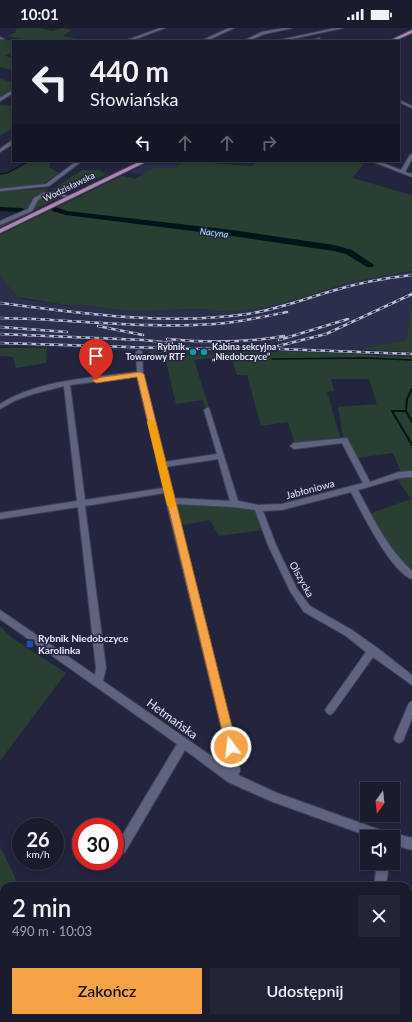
<!DOCTYPE html>
<html lang="pl">
<head>
<meta charset="utf-8">
<style>
	:root { --surface:#1a1c2e; --page:#232536; --text:#f1f3f6; --muted:#9fa1aa; --line:#383a4a; --accent:#f5a346 }
	body { margin:0; font-family:Lato,sans-serif; background:var(--page); color:var(--text); height:100vh; display:flex; flex-direction:column; font-size:15px; white-space:nowrap }
	* { box-sizing:border-box; margin:0 }
	p { font-size:13px; color:var(--muted) }
	.icon { flex:none; width:22px; height:22px; fill:none; stroke:currentColor; stroke-width:2; stroke-linecap:round; stroke-linejoin:round }
	.map { position:relative; flex:1; overflow:hidden }
	.sheet { position:absolute; left:0px; top:854px; width:412px; height:140px; display:flex; flex-direction:column; background:var(--surface); border-radius:12px 12px 0 0; box-shadow:0 2px 6px #0003,0 0 0 1px var(--line) }
	.sheet>* { flex:none }
	.banner { position:absolute; left:12px; top:12px; width:388px; height:122px; border-radius:0px; box-shadow:0 2px 6px #0003,0 0 0 1px var(--line); background:#1a1c2e; color:var(--text); overflow:hidden }
	.needle { width:26px; rotate:195deg }
	.buttons { position:absolute; left:360px; top:754px; display:grid; gap:8px }
	.buttons a { display:grid; place-items:center; width:40px; height:40px; border-radius:0px; background:var(--surface); box-shadow:0 2px 6px #0003,0 0 0 1px var(--line); font-size:20px }
	.speed { position:absolute; left:12px; top:790px; display:flex; gap:8px; font-size:20px; font-weight:700; text-align:center }
	.speed>* { display:grid; place-content:center; width:52px; height:52px; border-radius:50%; background:var(--surface); box-shadow:0 2px 6px #0003,0 0 0 1px var(--line); line-height:1 }
	.speed small { font-size:10px; font-weight:400 }
	.speed .limit { border:6px solid #d22; background:#fff; color:#111 }
	.pin { position:absolute; display:grid; place-items:center; width:34px; height:34px; color:#fff; margin:-41px -17px; border-radius:50% 50% 50% 0; rotate:-45deg; box-shadow:0 0 4px #0007 }
	.pin .icon { rotate:45deg }
	.me { position:absolute; width:44px; margin:-22px; rotate:345deg; stroke-linejoin:round; filter:drop-shadow(0 0 3px #0008) }
	.turn { display:flex; align-items:center; gap:14px; height:84px; padding:0 12px; font-size:18px }
	.turn .icon { width:52px; height:52px; stroke-width:2.5 }
	.turn b { display:block; font-size:28px; line-height:34px }
	.lanes { display:flex; align-items:center; height:38px; padding:0 12px; background:#0003; justify-content:center; gap:20px; direction:ltr }
	.lanes .off { opacity:.35 }
	.round { display:grid; place-items:center; flex:none; width:42px; height:42px; border-radius:0px; background:var(--page) }
	.overview { display:flex; align-items:center; justify-content:space-between; height:68px; padding:0 12px }
	h1 { font-size:24px; font-weight:600; line-height:30px }
	.cta { display:flex; gap:8px; margin-top:auto; padding:8px 12px }
	.cta a { flex:1; height:46px; border-radius:0px; background:var(--accent); color:#111; font-size:16px; font-weight:600; line-height:46px; text-align:center }
	.cta a+a { background:var(--page); color:var(--text) }
	.status { display:flex; justify-content:space-between; align-items:center; height:28px; padding:0 20px; background:var(--surface); direction:ltr }
	.status svg { height:11px; fill:currentColor }
	.map>svg:first-child { display:block }
</style>
</head>
<body>
<div class="status"><b>10:01</b><svg viewBox="0 0 49 12"><path d="M0 12V9h3v3zM5 12V6h3v6zM10 12V3h3v9zM15 12V0h3v12zM26 1h20v11H26zM47 4h2v5h-2z"/></svg></div>
<div class="map">
<svg width="412" height="994" viewBox="0 0 412 994">
	<rect width="100%" height="100%" fill="#23253e"/>
	<!-- built -->
	<path fill="#2b2e4c" d="M153,133H183L176,140H153L142,147L129,144Z
		M412,243V279L406,312L360,321L361,326L251,323L198,327L168,324L0,317V248L17,269L27,272L72,278L85,277L108,281L134,283L202,281L228,284L304,269L351,254Z"/>
	<!-- green -->
	<path fill="#293f31" d="M19,0H40L52,3L62,0L72,2L63,8L89,13H22L24,12L7,8L15,5L16,1Z
		M0,11L13,13V25L4,27L13,30V42L0,39Z
		M0,51L13,54V61L0,70Z
		M0,77L13,78V100L0,108Z
		M31,133H50V140L59,145L43,156L0,161V147L7,146Z
		M183,133L252,138L258,133H288L293,134L295,133H317L326,135L328,133H366L352,150L412,167V243L351,254L304,269L261,280L228,284L202,281L134,283L108,281L85,277L72,278L17,269L0,248V207L122,148L135,151L153,140H176Z
		M82,142H98L107,146L70,163L52,162Z
		M46,161H49C44,164 34,168 31,173C29,177 31,178 26,181L0,180V163Z
		M46,167L54,168L56,171L0,200V196L33,182L37,173Z
		M412,279V324L359,321L406,312Z
		M0,320H47L46,335L16,340L13,329L0,328Z
		M149,323L198,327L251,323L333,325L412,329V444H401L393,425L357,430L343,409L338,379L377,376L369,351H331L334,363L327,364L340,409L295,416L288,394L261,398L247,347H237L231,328L194,332L209,379L205,380L203,372L176,376L164,325H149Z
		M405,449H412V544C393,528 381,506 369,486L411,471L397,451Z
		M175,475L218,476L254,481L263,502L219,508L210,492L182,497Z
		M0,598L12,610L66,645L0,733Z
		M0,818L19,858H4V940L0,930Z
		M0,957L4,966V990H14L16,994H0Z
		M26,990H147L146,994H28Z"/>
	<g fill="none" stroke-linecap="round" stroke-linejoin="round">
		<!-- stream-far3 -->
		<path stroke="#00141a" stroke-width="1" d="M0,146L7,145L29,133"/>
		<!-- stream-far2 -->
		<path stroke="#00141a" stroke-width="1.5" d="M272,331L367,330L412,332"/>
		<!-- stream-far1 -->
		<path stroke="#00141a" stroke-width="2" d="M412,361L407,371L406,383H392L412,417
			M406,383L412,394"/>
		<!-- stream -->
		<path stroke="#00141a" stroke-width="3" d="M0,944L4,953
			M20,990L22,994"/>
		<!-- river -->
		<path fill="#00141a" fill-rule="evenodd" d="M0,179L22,180L26,182L22,184L0,183Z
			M52,179H55L67,183L232,202L334,217L352,222L374,237L373,239H367L346,226L334,223L232,208L66,187L52,183Z"/>
		<defs>
			<path id="minor" d="M160,0H165L130,13H125Z
				M229,0H234L206,13H201Z
				M285,0H292L264,6L248,13H243L262,4Z
				M336,0H343L282,13H275Z
				M0,9L4,11H0Z
				M320,10L319,12L308,13Z
				M13,62V65L0,73V70Z
				M399,72L412,78V80L399,74Z
				M11,113H13V116L0,124V121Z
				M412,126V131L405,144L412,146V149L371,133H377L401,142L410,127Z
				M77,133H82L49,158L0,163V161L46,156Z
				M55,164L70,169L68,170L55,166L46,167L38,172L32,183L0,197V193L28,181L34,170L43,165Z
				M139,322L142,324L143,346L164,434L217,426L204,382L207,380H209L238,473L258,477L282,476L363,455L342,415L294,421L290,418L294,415L347,410L370,454L399,444L412,443V449L399,450L358,462C373,491 388,521 412,543V551C391,544 362,485 351,464L282,482L263,483L276,517L297,561L310,578L352,602L376,619L412,647V657L373,629L333,685L330,687L327,685L325,682L327,679L366,624L346,608L304,584L290,563L268,517L255,482L234,479L175,476L239,731L240,743L238,747L277,765L386,804L390,807L393,805L412,810V822L393,817V809H371L273,774L228,754L185,722L125,824L121,826L117,824L115,820L117,816L177,716L0,591V582L95,647L96,640L78,479L0,491V485L77,473L64,358L33,366L16,372L0,381V376C41,351 91,350 137,344L136,324ZM137,348L163,460L85,472L70,357ZM218,431L230,473L173,470L165,439ZM164,465L229,731L230,741L103,653L106,640L85,478Z
				M412,673V690L403,713L399,715L395,713L394,710L409,675Z
				M377,835H389L386,858H374Z
				M353,990H365V994H353Z"/>
			<path id="major" d="M412,2V5L394,13H389Z
				M141,133H148L0,205V201Z"/>
		</defs>
		<!-- minor casing -->
		<use href="#minor" stroke="#404257" stroke-width="2"/>
		<!-- major casing -->
		<use href="#major" stroke="#404257" stroke-width="2"/>
		<!-- minor -->
		<use href="#minor" fill="#5f6380" fill-rule="evenodd"/>
		<!-- major -->
		<use href="#major" fill="#b184b5" fill-rule="evenodd"/>
		<defs>
			<path id="rail" d="M0,275C82,285 165,298 247,286C276,282 304,271 332,263C358,255 385,250 412,247
				M0,290C72,291 144,301 215,296C240,294 263,289 287,284
				M98,298L143,307
				M0,299L67,304
				M0,306L144,312L172,315
				M167,311C207,315 245,315 284,308
				M279,312L348,291
				M0,315L193,321L278,318L326,306L412,266
				M280,321L412,326"/>
		</defs>
		<!-- rail casing -->
		<use href="#rail" stroke="#bbbdd0" stroke-width="2.5"/>
		<!-- rail -->
		<use href="#rail" stroke="#23253e" stroke-width="1.5" stroke-dasharray="4.5" stroke-linecap="butt"/>
	</g>
	<!-- route -->
	<path fill="#f5a346" stroke="#9f6a2e" d="M140,344L144,346L237,719L235,723L231,724L227,723L226,719L137,349L96,355L92,352L96,350Z"/>
	<!-- slow -->
	<path fill="#f59e0b" d="M151,391L155,394L176,477L171,481L167,477L147,394Z"/>
	<!-- markers -->
	<g fill="#0f9aa8" stroke="#23253e" stroke-width="1.5">
		<circle cx="193" cy="324" r="4"/>
		<circle cx="204" cy="324" r="4"/>
	</g>
	<rect fill="#1a4fb4" stroke="#23253e" stroke-width="1.5" x="26" y="612" width="8" height="8" rx="2"/>
	<g text-anchor="middle" stroke-width="3" stroke-linejoin="round" paint-order="stroke">
		<!-- far-street labels -->
		<g font-size="9" fill="#e6e8f9" stroke="#23253e">
			<text transform="translate(69 159) rotate(-26)" y="3">Wodzisławska</text>
		</g>
		<!-- far-water labels -->
		<g font-size="9" font-style="italic" fill="#a8ecfe" stroke="#23253e">
			<text transform="translate(214 205) rotate(7)" y="3">Nacyna</text>
		</g>
		<!-- far-poi labels -->
		<g font-size="9" font-weight="bold" fill="#e6e8f9" stroke="#23253e" text-anchor="end">
			<text x="185" y="322">Rybnik<tspan x="185" dy="10">Towarowy RTF</tspan></text>
			<text x="212" y="322" text-anchor="start">Kabina sekcyjna<tspan x="212" dy="10">„Niedobczyce”</tspan></text>
		</g>
		<!-- street labels -->
		<g font-size="10" fill="#e6e8f9" stroke="#23253e">
			<text transform="translate(310 461) rotate(-15)" y="4">Jabłoniowa</text>
			<text transform="translate(302 551) rotate(61)" y="4">Olszycka</text>
		</g>
		<!-- poi labels -->
		<g font-size="10" font-weight="bold" fill="#e6e8f9" stroke="#23253e" text-anchor="start">
			<text x="38" y="614">Rybnik Niedobczyce<tspan x="38" dy="12">Karolinka</tspan></text>
		</g>
		<!-- near-street labels -->
		<g font-size="12" fill="#e6e8f9" stroke="#23253e">
			<text transform="translate(172 691) rotate(36)" y="4">Hetmańska</text>
		</g>
	</g>
</svg>
<div class="buttons">
<a><svg class="needle" viewBox="-14 -14 28 28"><path d="M0-13l5 13h-10z" fill="#e53935"/><path d="M0 13l5-13h-10z" fill="#9fa1aa"/></svg></a>
<a><svg class="icon" aria-label="sound" viewBox="0 0 24 24"><path d="M4 9h4l5-4v14l-5-4H4zM17 9q2 3 0 6"/></svg></a>
</div>
<div class="speed"><div>26<small>km/h</small></div><div class="limit">30</div></div>
<div class="pin" style="left:96px;top:352px;background:#d93025"><svg class="icon" aria-label="arrive" viewBox="0 0 24 24"><path d="M6 21V4h12l-3 4 3 4H6"/></svg></div>
<svg class="me" style="left:231px;top:719px" viewBox="-20 -20 40 40"><circle r="17" fill="#f5a346" stroke="#fff" stroke-width="3"/><path d="M0-11L8 9 0 5-8 9z" fill="#fff"/></svg>
<div class="banner">
<div class="turn"><svg class="icon" aria-label="left" viewBox="0 0 24 24"><path d="M17 20v-9H6M10 6l-5 5 5 5"/></svg><div><b>440 m</b>Słowiańska</div></div>
<div class="lanes"><svg class="icon" aria-label="left" viewBox="0 0 24 24"><path d="M17 20v-9H6M10 6l-5 5 5 5"/></svg><svg class="icon off" aria-label="ahead" viewBox="0 0 24 24"><path d="M12 20V5M6 11l6-6 6 6"/></svg><svg class="icon off" aria-label="ahead" viewBox="0 0 24 24"><path d="M12 20V5M6 11l6-6 6 6"/></svg><svg class="icon off" aria-label="right" viewBox="0 0 24 24"><path d="M7 20v-9h11M14 6l5 5-5 5"/></svg></div>
</div>
<section class="sheet">
<div class="overview"><div><h1>2 min</h1><p>490 m · 10:03</p></div><a class="round"><svg class="icon" aria-label="close" viewBox="0 0 24 24"><path d="M6 6l12 12M18 6L6 18"/></svg></a></div>
<div class="cta"><a>Zakończ</a><a>Udostępnij</a></div>
</section>
</div>
</body>
</html>
